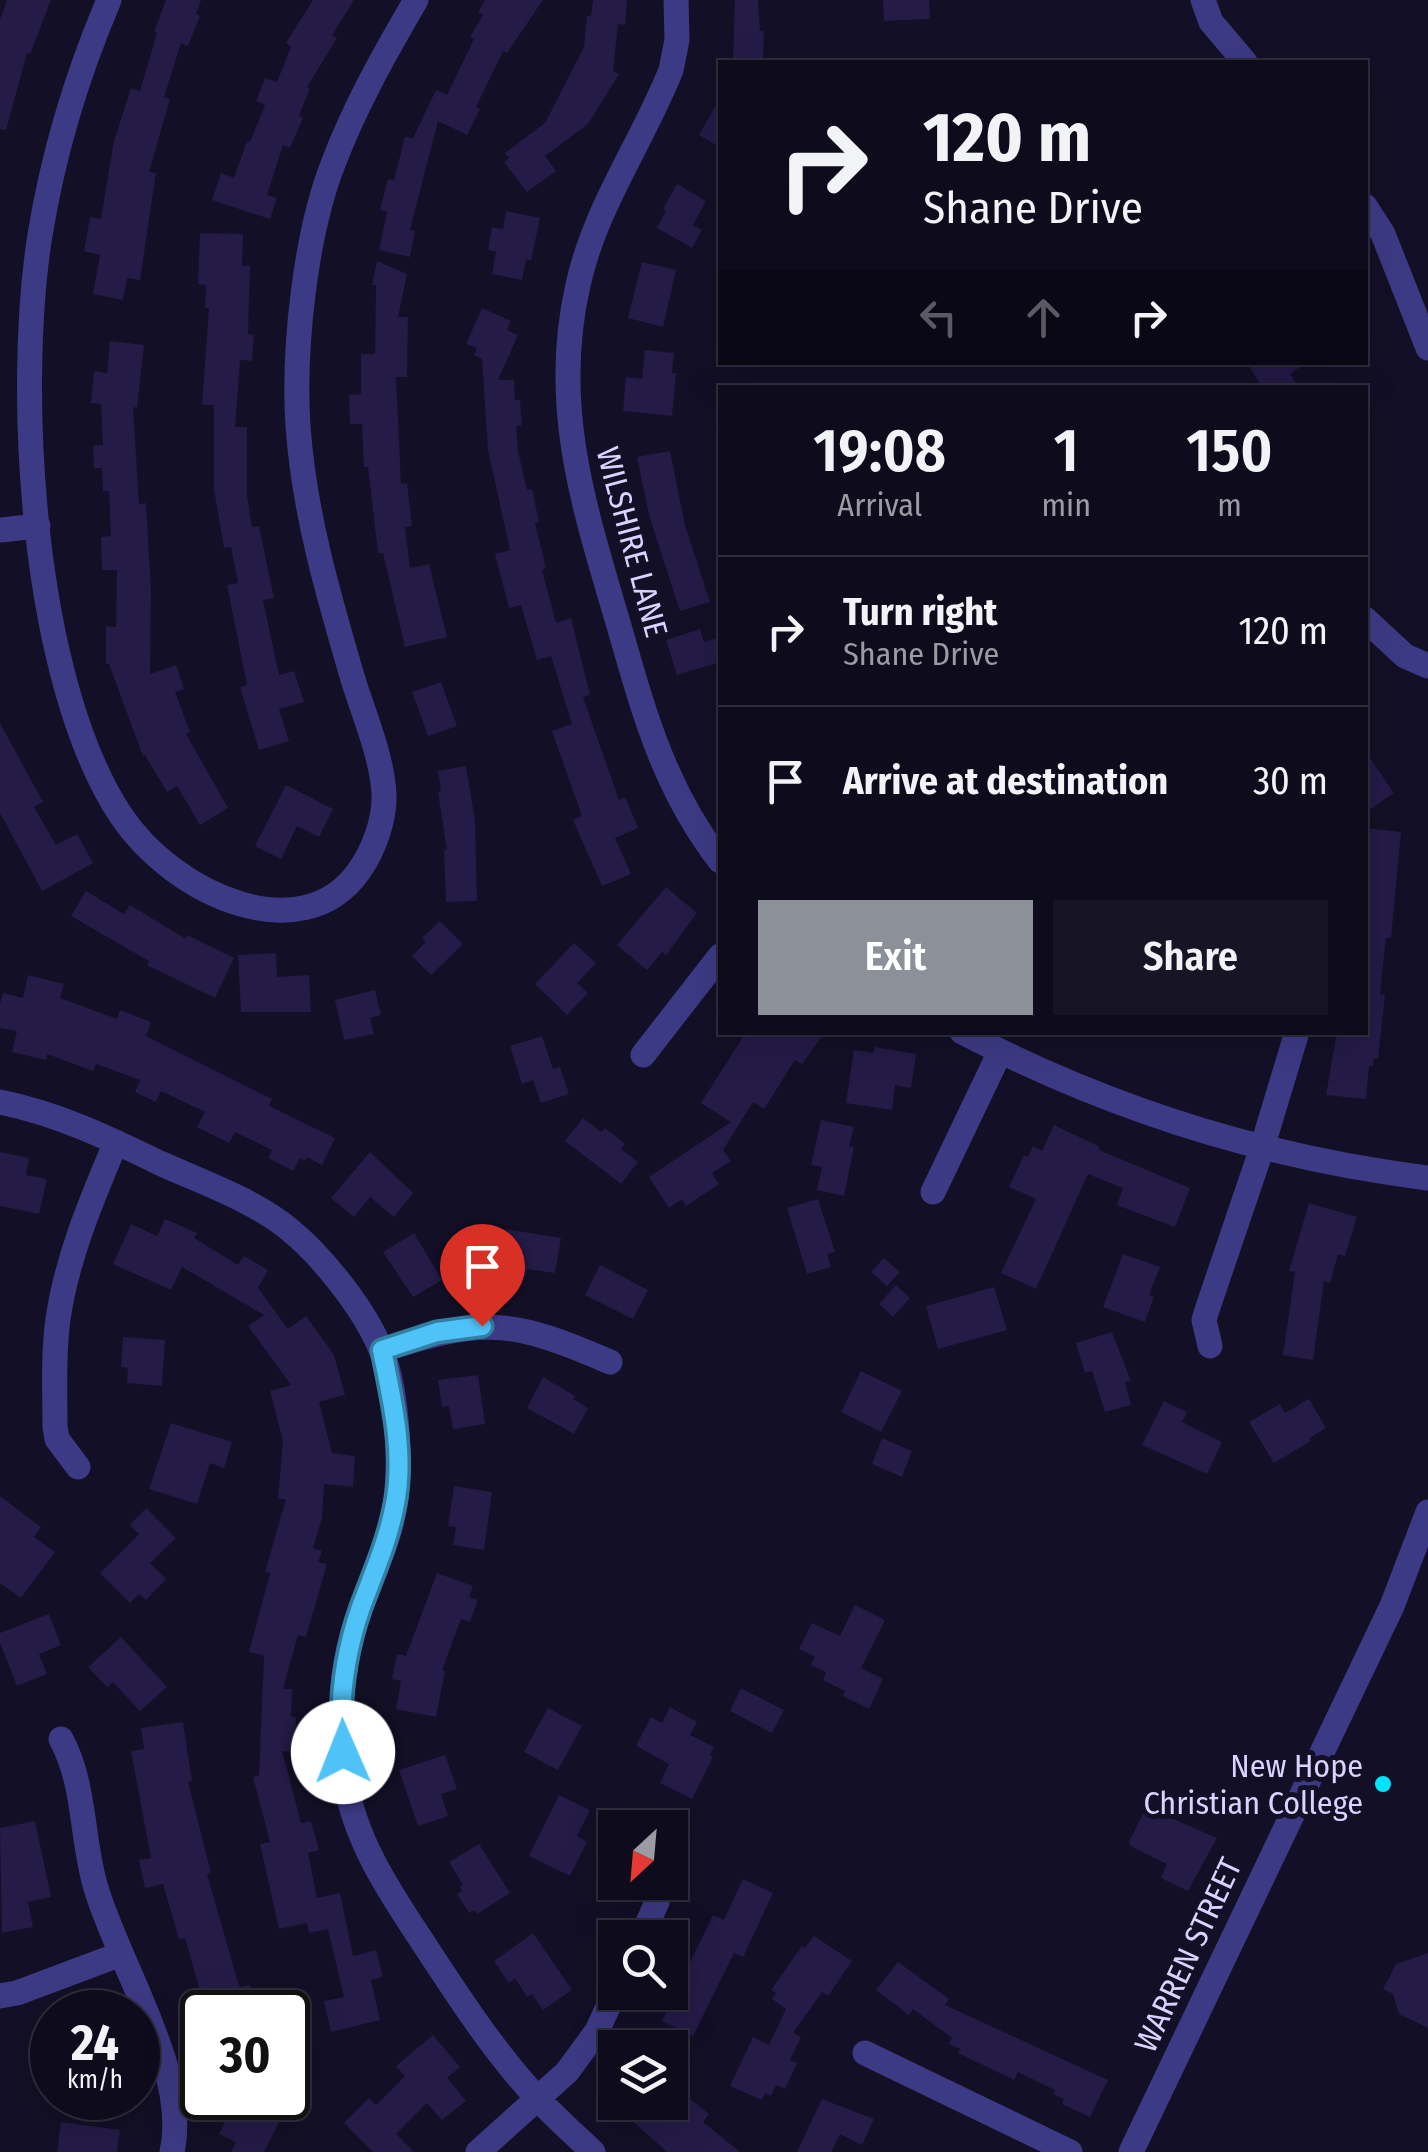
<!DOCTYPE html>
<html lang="en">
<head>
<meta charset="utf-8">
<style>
	:root { --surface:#0e0b1c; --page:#171425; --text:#f1f3f6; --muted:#9b9ba3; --line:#2e2b3b; --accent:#8c9099 }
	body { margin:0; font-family:"Fira Sans Condensed",sans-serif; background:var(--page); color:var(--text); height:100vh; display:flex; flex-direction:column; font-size:38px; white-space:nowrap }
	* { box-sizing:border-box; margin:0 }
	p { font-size:32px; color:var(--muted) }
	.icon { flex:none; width:55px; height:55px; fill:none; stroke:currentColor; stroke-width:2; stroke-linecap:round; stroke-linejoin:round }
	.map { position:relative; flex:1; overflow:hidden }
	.side { position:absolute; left:718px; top:385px; width:650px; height:650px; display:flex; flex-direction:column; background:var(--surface); border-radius:0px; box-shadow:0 10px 40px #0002,0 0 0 2px var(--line) }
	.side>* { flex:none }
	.banner { position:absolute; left:718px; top:60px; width:650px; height:305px; border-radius:0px; box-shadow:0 10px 40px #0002,0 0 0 2px var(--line); background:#0e0b1c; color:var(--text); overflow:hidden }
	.needle { width:65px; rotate:206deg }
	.buttons { position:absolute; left:598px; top:1810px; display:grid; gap:20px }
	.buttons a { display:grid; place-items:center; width:90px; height:90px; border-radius:0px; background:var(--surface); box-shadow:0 10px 40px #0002,0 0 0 2px var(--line); font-size:50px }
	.speed { position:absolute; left:30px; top:1990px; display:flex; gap:20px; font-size:50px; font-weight:700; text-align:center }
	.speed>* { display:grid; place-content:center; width:130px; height:130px; border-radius:50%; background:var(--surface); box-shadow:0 10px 40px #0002,0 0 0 2px var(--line); line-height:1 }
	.speed small { font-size:25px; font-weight:400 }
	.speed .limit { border:5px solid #111; border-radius:15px; background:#fff; color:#111 }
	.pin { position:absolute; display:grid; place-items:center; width:85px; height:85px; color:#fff; margin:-102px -42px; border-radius:50% 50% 50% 0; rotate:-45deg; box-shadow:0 0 10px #0007 }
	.pin .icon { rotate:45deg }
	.me { position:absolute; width:110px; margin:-55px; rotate:359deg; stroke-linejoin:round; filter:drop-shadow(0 0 8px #0008) }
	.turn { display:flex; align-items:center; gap:35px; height:210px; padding:0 40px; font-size:45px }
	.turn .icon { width:130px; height:130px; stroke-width:2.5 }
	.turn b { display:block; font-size:70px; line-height:85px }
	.lanes { display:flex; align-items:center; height:95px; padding:0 40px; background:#0003; justify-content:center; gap:50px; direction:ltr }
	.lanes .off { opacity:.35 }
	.eta { display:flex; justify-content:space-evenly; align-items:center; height:170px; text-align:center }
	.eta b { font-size:60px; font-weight:600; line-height:70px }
	.action { display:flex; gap:20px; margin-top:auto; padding:20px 40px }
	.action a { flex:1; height:115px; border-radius:0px; background:var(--accent); color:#fff; font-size:40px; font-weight:600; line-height:115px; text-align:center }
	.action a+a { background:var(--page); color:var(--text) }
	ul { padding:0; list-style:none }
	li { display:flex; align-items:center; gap:30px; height:150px; padding:0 40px; border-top:2px solid var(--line) }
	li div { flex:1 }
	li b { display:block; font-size:38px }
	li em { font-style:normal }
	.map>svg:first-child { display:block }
</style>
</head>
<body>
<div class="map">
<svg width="1428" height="2152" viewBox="0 0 1428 2152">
	<rect width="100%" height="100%" fill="#130f26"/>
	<!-- building -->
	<path fill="#241b47" d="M7,0H51L30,54L27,53L6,130L0,129V19Z
		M166,0H201L196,14L200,16L188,46L181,43L164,97L170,99L149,172L156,173L140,280L127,278L123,300L93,294L100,255L84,251L90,217L101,219L114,141L131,88L140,91L157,33L154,32Z
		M313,0H354L332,35L337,38L307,87L310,88L299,116L303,118L290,148L283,145L267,195L277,198L270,219L212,200L221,173L234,178L247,141L250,142L265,105L256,101L265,78L277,82L291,47L286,43Z
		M485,0H543L507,53L503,51L476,107L480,109L467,135L438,121L410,230L415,231L410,257L379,250L387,212L380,210L388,179L394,180L405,137L413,138L436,90L447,95L474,39L470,37L483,15L478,12Z
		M593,0H627L625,25L618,24L613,71L619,74L588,124L545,156L556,171L527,192L504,162L509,158L505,153L545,123L584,47L587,16H591Z
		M735,0H758L760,31H764L763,62H733Z
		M883,0H929L930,19L884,21Z
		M720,98V147L699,135Z
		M677,184L706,201L693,225L702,230L692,248L657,228L666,211L663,209Z
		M506,211L540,218L531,260H526L522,280L492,274L496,252L488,250L492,227L503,229Z
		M200,233L243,234L242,266H250L248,334L254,335L252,361L240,360L235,427H247V495L252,527L259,526L274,598L263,600L279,675L294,671L304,702L279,709L289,741L259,750L240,687L247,685L227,585L238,583L231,547L224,548L214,489V405H202L209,308H205L206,285L198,284Z
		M377,261L407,274L398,317H408L407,377H396L401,484L407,483L412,526L405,527L410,568L429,564L447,637L405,647L383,553H378L368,467H364L362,424H350L349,395L361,394V354H375L376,285H372Z
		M642,262L676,270L663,327L628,318Z
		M482,308L511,321L507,330L518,335L498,380H514L515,400H520L522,425L516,426L518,451L527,490L532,489L539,522L535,523L546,568L542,570L556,623L571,618L590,695L583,697L619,800L625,797L638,828L615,838L631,874L602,886L573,820L582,816L552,731L572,724L551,656L537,660L521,605L509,608L495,554L510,550L488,450L482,359L474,355L477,348L466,344Z
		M110,341L144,345L137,408L133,407L139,504L146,503L151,590L150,674L176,665L184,689L175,692L190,732L186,734L228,808L200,825L177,786L167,792L145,755L143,756L109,664H106V626L116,627L117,570H102L101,537L111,536L109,491H103L102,468H94L93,446L103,445L101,404L91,403L94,371L107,373Z
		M645,350L674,353L672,373H676L672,416L623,411L626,377L642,379Z
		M1246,362H1307L1290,374L1299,388H1263Z
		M670,451L685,525L710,602L680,611L649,515L637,457Z
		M700,629L704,642L720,637V662L677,675L666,640Z
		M441,682L457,726L428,736L412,692Z
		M0,723L43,802L34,807L56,845L77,834L93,863L42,891L0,813Z
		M1365,751L1394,793L1365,813Z
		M466,766L475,821L477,901L446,902L444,850H447L438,792L441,791L438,771Z
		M286,785L333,809L319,837L297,826L281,859L255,846Z
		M1365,828L1401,832L1391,938H1386L1380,994L1385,995L1378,1059L1374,1058L1373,1066H1369L1366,1099L1326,1095L1337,1032H1365Z
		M666,887L697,913L666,955L662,952L647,970L617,945Z
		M86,891L124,914L130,905L186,939L187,935L234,958L215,998L147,965L149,961L71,916Z
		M440,921L463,944L431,975L412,956L426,942L422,938Z
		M574,943L596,963L577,983L588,993L567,1015L535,984Z
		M276,953L277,977L309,975L311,1012H241L238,955Z
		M28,975L64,984L60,998L117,1019L120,1010L151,1022L146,1036L272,1099L269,1106L335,1138L322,1165L307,1157L305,1161L300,1158L293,1171L268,1158L272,1150L235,1132L229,1143L197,1127L205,1112L161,1091L156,1102L135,1092L140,1080L96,1064L93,1071L47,1054L46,1060L12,1052L17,1031L0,1028V1004L3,993L23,998Z
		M375,990L381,1015L370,1018L374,1034L344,1040L335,1000Z
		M746,1032H825L802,1064L795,1060L764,1109L753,1102L723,1150L731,1161L712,1173L719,1184L686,1206L682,1199L669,1208L649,1177L731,1122L701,1103Z
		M542,1036L553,1069L560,1067L569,1094L541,1103L533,1080L522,1084L510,1046Z
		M874,1047L916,1054L911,1088L895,1085L892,1110L846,1103L854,1050L874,1053Z
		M583,1118L601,1132L605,1128L625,1144L621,1149L638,1162L621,1184L565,1141Z
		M821,1120L854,1127L849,1146L854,1147L844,1196L817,1190L822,1167L811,1165Z
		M1054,1125L1100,1147L1099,1150L1190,1188L1175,1227L1117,1205L1123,1188L1088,1174L1036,1289L1001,1273L1036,1199L1009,1187L1024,1155L1028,1157L1033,1146L1042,1151Z
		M0,1152L29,1158L26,1175L47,1179L39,1214L0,1206Z
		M370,1152L413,1193L394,1217L370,1197L354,1217L331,1198Z
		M818,1199L835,1252L827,1254L831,1267L807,1274L787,1208Z
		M1309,1203L1357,1217L1345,1256L1338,1254L1330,1283L1324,1281L1313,1360L1283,1355L1295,1272L1289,1271Z
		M165,1219L197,1233L194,1238L238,1265L244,1256L268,1270L258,1288L288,1329L306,1316L334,1355L345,1395L319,1402L332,1453L355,1456L353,1487L324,1484L322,1518L313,1548L322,1551L318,1562L327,1564L306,1637L298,1635L283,1689H292L291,1716L296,1717L295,1752L282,1751L301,1823L311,1821L319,1850L308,1853L317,1898L340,1893L353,1956L376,1950L383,1977L371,1980L380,2020L331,2032L324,2001L344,1997L328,1929L309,1933L307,1923L279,1929L260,1844L270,1842L253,1777L259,1775L264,1656L249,1652L270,1573L265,1572L286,1499H278L283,1441L270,1391L291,1385L248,1326L264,1315L182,1267L171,1290L113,1264L131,1224L157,1236Z
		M505,1229L561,1238L555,1273L527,1269L526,1277L498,1273Z
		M414,1233L442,1280L413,1297L383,1252Z
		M1123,1254L1160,1267L1149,1295L1154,1297L1145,1322L1103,1307Z
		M884,1258L900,1272L887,1286L871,1272Z
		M600,1265L648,1290L633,1319L585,1295Z
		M896,1285L910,1298L893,1317L879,1304Z
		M994,1287L1007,1330L938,1349L926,1306Z
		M1112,1332L1131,1381L1125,1382L1131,1405L1105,1412L1092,1371L1085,1373L1076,1343Z
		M123,1337L165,1340L162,1386L127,1383L128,1368L121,1367Z
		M861,1371L902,1391L881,1432L841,1412Z
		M478,1375L485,1424L453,1429L449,1406L442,1407L438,1380Z
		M543,1377L575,1396L573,1399L588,1408L574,1434L527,1408Z
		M1309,1399L1326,1428L1309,1438L1311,1441L1274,1463L1249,1422L1280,1404L1285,1413Z
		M1164,1401L1187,1412L1182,1422L1222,1442L1207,1474L1142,1445Z
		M171,1423L232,1442L224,1468L210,1463L197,1504L149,1489Z
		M882,1438L912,1451L902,1477L872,1464Z
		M454,1486L492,1492L484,1550L453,1545L456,1527L448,1526Z
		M0,1496L41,1527L34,1537L55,1552L21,1598L0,1583Z
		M146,1508L176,1538L150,1563L166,1579L146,1600L139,1594L130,1603L100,1573L139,1534L130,1525Z
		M437,1573L473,1586L469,1597L478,1600L470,1622L461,1619L442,1670L445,1671L436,1717L396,1709L401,1681L392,1679L397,1654L406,1656Z
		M855,1605L885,1620L861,1668L883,1679L869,1709L843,1696L845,1691L823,1680L826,1672L811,1665L815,1657L799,1649L812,1623L840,1636Z
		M49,1614L61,1645L39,1654L47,1674L17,1686L0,1643V1633Z
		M121,1637L167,1687L140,1711L113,1682L107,1687L88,1667Z
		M741,1688L784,1710L772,1733L730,1711Z
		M670,1707L697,1722L690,1735L714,1747L710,1755L713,1757L692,1799L660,1783L669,1764L636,1746L651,1717L662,1723Z
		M548,1708L582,1726L558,1770L524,1752Z
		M183,1722L192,1781L188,1782L211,1873L207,1874L237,1979L240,1987L250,1985L256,2012H202L199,1987L185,1938L179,1939L163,1884L145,1888L139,1860L151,1858L131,1751L144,1749L141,1728Z
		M445,1755L457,1789L441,1794L448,1816L418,1826L399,1770Z
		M559,1795L590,1810L577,1836L587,1842L570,1876L529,1856Z
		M1146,1807L1217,1838L1188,1891L1161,1878L1167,1864L1130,1846L1129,1842Z
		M35,1821L51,1897L28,1902L33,1927L2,1933L0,1828Z
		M479,1844L510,1893L477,1914L474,1910L469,1913L457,1894L462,1891L460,1887L463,1885L449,1862Z
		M743,1879L773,1893L743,1957L734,1953L693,2036L662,2021L713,1915L724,1920Z
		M533,1933L572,1990L543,2010L532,1994L527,1997L515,1978L509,1983L494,1961Z
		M814,1936L852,1961L828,1996L822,1992L793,2033L801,2037L790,2060L797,2063L785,2089L776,2085L771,2096L765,2093L762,2100L730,2086L753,2037L769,2045L786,2009L772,1999L776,1993L771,1990L802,1946L805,1948Z
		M1428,1953V2028L1399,2014L1393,1994L1383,1989L1396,1964Z
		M898,1962L949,1999L945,2005L1108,2080L1090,2117L1062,2104L1064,2099L1053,2094L1055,2090L1018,2072L1014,2080L958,2053L960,2049L949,2044L952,2038L913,2009L909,2015L876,1990Z
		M52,2026V2085L31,2035Z
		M433,2035L460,2067L447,2078L466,2101L442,2120L427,2103L396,2134L414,2152H373L344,2123L369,2098L376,2105L405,2076L396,2066Z
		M670,2083L709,2114L703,2122L740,2152H667L611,2102H670Z
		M237,2098H269L287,2106L264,2152H231L236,2142L219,2134Z
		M822,2099L874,2119L862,2145L840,2134L831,2152H797Z
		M61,2122L120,2130L117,2152H57Z"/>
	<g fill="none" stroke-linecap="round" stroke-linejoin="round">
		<!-- minor -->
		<path stroke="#3d3a85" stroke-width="25" d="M109,0C77,75 53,155 40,235C15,392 32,680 120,814C147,855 193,890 241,904C285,917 331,911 359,871C374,850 385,819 384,794C382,755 363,713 352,676C328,594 304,512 298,426C293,350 305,236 333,164C355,106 385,53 416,0
			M676,0L677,40L671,70C642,143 595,207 578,285C550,407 585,510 619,626C644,713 664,788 720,861
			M1203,0L1211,22L1245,62
			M1365,206L1383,234L1428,348
			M0,530L38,526
			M1365,619L1405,656L1428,666
			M962,1032C1108,1108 1265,1158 1428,1178
			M643,1055L720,956
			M0,1102C59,1114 108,1138 162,1164C204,1183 254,1200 290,1230C323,1257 365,1310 381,1350C397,1388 401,1458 396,1499C391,1538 374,1571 361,1607C341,1661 337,1721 345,1778C354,1839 389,1891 422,1941C458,1996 494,2052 539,2100C556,2118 575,2135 593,2152
			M933,1192L1000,1052
			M1210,1346L1204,1320L1207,1310L1262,1148L1297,1032
			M382,1350C484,1317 511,1319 610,1362
			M78,1467L57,1439L55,1427C55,1391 53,1354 58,1319C67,1257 92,1199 116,1142
			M61,1739C86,1785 81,1839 96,1888C119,1966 190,2073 172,2152
			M641,1938L657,1902L652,1882
			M0,1996L17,1993L121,1954
			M865,2053L1070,2152
			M478,2152L567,2072L597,2031L615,1992
			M1131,2152L1392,1606L1428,1512"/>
	</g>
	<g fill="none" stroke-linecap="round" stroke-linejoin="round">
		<defs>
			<path id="route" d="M343,1752C338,1704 345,1653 361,1607C374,1572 388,1541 395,1504C405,1452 392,1401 382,1350L437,1332L482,1326"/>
		</defs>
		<!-- route casing -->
		<use href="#route" stroke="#337fa1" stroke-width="25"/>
		<!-- route -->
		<use href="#route" stroke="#4fc3f7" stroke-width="18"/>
	</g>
	<!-- markers -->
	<circle fill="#00e5ff" stroke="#130f26" stroke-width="4" cx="1383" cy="1784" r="10"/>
	<g text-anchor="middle" stroke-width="10" stroke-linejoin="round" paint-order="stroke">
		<!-- street labels -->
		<g font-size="32" fill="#d9d4ff" stroke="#130f26">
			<text transform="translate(632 542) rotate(75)" y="11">WILSHIRE LANE</text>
			<text transform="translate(1188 1955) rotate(-65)" y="11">WARREN STREET</text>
		</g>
		<!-- poi labels -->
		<g font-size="32" fill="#d9d4ff" stroke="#130f26" text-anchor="end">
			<text x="1363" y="1777">New Hope<tspan x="1363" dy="37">Christian College</tspan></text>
		</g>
	</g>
</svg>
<div class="buttons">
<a><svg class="needle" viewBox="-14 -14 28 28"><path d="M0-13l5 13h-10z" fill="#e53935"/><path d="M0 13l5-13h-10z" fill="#9b9ba3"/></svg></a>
<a><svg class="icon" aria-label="search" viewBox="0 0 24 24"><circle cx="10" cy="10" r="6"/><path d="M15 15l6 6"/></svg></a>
<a><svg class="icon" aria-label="layers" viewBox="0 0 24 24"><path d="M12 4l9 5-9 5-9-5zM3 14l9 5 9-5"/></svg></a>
</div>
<div class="speed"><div>24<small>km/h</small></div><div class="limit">30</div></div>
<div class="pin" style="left:482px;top:1326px;background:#d93025"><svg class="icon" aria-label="arrive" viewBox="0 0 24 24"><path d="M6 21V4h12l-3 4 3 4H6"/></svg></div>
<svg class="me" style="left:343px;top:1752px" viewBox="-20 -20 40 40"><circle r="19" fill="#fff"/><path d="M0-13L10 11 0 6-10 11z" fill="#4fc3f7"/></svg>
<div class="banner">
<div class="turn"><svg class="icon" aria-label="right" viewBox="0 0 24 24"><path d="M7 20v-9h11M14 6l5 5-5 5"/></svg><div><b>120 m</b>Shane Drive</div></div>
<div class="lanes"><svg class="icon off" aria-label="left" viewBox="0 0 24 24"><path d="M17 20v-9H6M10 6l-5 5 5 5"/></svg><svg class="icon off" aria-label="ahead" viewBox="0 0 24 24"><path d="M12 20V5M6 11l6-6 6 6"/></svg><svg class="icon" aria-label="right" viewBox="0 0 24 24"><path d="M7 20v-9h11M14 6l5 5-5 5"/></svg></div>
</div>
<section class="side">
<div class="eta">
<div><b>19:08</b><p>Arrival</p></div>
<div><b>1</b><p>min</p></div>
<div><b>150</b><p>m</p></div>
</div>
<ul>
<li><svg class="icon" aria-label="right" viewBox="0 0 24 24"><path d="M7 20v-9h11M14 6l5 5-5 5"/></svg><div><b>Turn right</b><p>Shane Drive</p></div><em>120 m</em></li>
<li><svg class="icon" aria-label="arrive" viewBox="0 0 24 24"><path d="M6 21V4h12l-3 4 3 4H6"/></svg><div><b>Arrive at destination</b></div><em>30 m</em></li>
</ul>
<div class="action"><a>Exit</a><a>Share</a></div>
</section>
</div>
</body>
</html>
